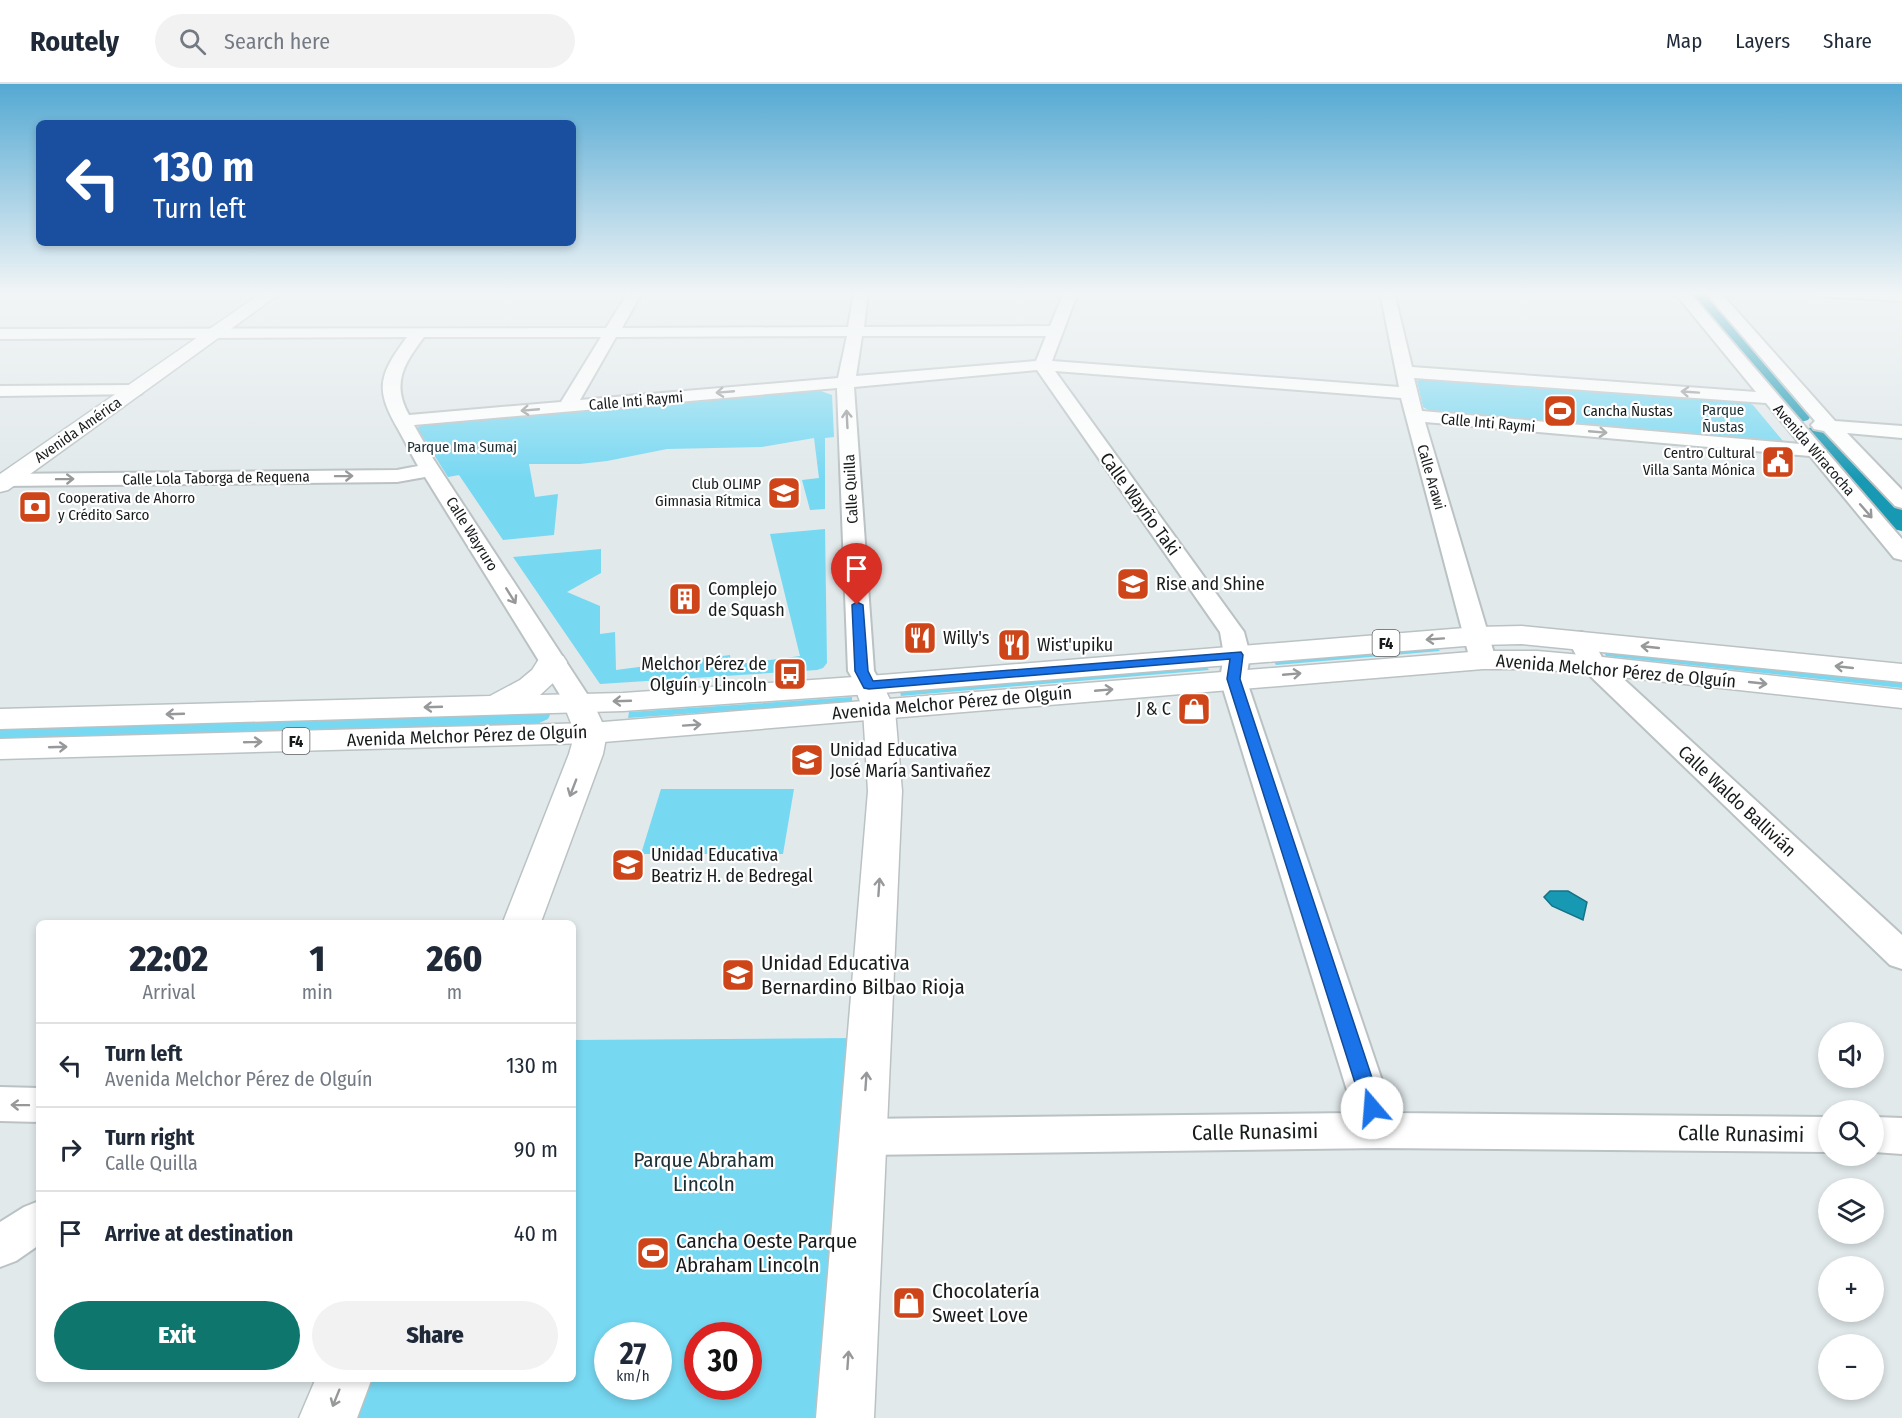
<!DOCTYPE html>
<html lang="en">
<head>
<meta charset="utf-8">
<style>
	:root { --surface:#fff; --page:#f2f2f3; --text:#1f2937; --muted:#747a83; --line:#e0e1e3; --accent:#0f766e }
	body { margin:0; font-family:"Fira Sans Condensed",sans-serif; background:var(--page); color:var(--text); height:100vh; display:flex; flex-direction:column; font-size:22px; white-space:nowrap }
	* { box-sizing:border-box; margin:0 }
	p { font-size:20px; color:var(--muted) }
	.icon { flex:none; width:33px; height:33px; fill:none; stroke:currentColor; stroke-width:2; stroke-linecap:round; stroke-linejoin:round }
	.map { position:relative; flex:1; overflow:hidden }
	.drawer { position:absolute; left:36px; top:836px; width:540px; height:462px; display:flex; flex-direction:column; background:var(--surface); border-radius:9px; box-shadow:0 3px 9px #0003 }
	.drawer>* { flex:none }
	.banner { position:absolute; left:36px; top:36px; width:540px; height:126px; border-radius:9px; box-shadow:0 3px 9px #0003; background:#1a4fa0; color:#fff; overflow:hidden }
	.buttons { position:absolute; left:1818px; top:938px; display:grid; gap:12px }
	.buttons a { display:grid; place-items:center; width:66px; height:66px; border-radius:50%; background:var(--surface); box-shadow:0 3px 9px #0003; font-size:30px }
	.speed { position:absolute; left:594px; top:1238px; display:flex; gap:12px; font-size:30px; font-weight:700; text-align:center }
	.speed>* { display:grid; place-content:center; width:78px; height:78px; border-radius:50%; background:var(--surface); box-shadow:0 3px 9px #0003; line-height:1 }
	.speed small { font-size:15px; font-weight:400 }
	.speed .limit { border:9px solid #d22; background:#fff; color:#111 }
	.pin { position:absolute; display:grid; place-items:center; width:51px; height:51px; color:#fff; margin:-62px -26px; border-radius:50% 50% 50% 0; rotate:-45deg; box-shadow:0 0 6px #0007 }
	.pin .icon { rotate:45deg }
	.me { position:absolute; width:66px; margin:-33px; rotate:342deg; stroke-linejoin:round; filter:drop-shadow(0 0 4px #0008) }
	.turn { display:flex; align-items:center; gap:21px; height:126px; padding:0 18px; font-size:27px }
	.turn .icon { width:78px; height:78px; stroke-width:2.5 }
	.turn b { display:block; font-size:42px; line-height:51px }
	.eta { display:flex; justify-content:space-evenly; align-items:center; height:102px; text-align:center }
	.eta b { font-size:36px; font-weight:800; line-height:42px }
	.primary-button { display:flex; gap:12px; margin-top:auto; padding:12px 18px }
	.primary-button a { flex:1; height:69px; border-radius:36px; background:var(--accent); color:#fff; font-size:24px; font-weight:800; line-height:69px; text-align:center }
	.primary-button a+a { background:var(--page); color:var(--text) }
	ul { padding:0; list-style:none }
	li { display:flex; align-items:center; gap:18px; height:84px; padding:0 18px; border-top:2px solid var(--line) }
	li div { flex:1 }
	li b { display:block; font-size:22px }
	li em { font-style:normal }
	header { display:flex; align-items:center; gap:36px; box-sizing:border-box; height:84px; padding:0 30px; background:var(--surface); border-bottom:2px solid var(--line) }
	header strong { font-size:28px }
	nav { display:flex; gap:33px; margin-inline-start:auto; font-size:21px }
	.search { width:420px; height:54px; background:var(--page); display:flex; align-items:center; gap:15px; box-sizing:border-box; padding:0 21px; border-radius:33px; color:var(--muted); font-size:22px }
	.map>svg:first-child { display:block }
</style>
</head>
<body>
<header>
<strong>Routely</strong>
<div class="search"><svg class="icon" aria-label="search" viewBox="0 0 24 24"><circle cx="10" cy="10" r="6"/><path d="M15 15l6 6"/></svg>Search here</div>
<nav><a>Map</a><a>Layers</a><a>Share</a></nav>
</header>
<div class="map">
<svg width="1902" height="1334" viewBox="0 0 1902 1334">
	<rect width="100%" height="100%" fill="#e1e9eb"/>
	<!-- green -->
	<path fill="#77d8f2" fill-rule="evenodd" d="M1426,293L1744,317L1753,321L1783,357L1782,359L1432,328L1423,323L1417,297Z
		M818,306L832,311L834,353L825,354V425L810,426L802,396L819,394L814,354L762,363L667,365L607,377L580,380H529L535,413L558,410L554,451L503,456L459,391L448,393L417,344L426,339Z
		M825,445L827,579L823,584L817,586L600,600L513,473L601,465V489L567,508L600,522V550L615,548L616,586L730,571L731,581L800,572L770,450Z
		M1436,563L1440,567L1276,581L1273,576Z
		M1603,567L1902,598V604L1606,572Z
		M1206,582L1209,586L901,612L900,608Z
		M852,613V618L628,634L629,628Z
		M547,628L550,631L548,635L537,640L0,656V641Z
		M661,705H794L783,770H641Z
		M854,954L839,1060L815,1334H354L369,1295L573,1294V956ZM608,1251H658V1302H608ZM698,1251H748V1302H698Z"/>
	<!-- water -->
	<path fill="#1798b3" stroke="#177286" stroke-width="1.5" d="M1550,807H1568L1587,818L1583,836L1552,822L1544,813Z"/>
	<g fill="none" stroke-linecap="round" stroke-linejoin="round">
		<!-- canal -->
		<path fill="#1798b3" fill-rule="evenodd" d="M1687,208H1704L1808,328L1811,332L1808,336L1801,338L1794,336Z
			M1816,343L1824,344L1902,426V447L1893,445L1808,354L1805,349L1808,344Z"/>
		<defs>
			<path id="street" d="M628,208H642L622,244L848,243L854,208H868L864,243L1050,242L1064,208H1078L1052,277L1399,303L1380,208H1394L1412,283L1756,308L1674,208H1689L1902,455V476L1894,474L1810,372L1425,338L1496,576L1492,581L1483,584L1474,581L1470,576L1401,314L1055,287L1244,548L1250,571L1246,595L1393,1029L1828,1033V1068L1379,1064L862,1071L848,1066L842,1053L848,1040L862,1035L1354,1029L1220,595L1224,571L1220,548L1037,286L854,303L874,587L882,601L878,607L869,609L860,607L848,587L837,304L414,341L432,373L593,619L589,625L579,627L569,625L565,619L425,393L397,398L0,402V390L397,386L418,382C411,370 405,357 398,345C375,305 378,292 407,253L0,255V245L606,244ZM847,252L838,294L580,316L616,253ZM862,252H1046L1036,277L856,292ZM424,253H601L561,318L409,331C391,299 404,280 424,253ZM1414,294L1766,319L1800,360L1422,327Z
				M1705,208H1720L1835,337L1902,342V354L1847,349L1902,406V424L1895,422L1824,347L1814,345L1811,341L1815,337Z
				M1808,208L1902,209V217L1815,212Z
				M135,301L141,302L144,306L141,310L0,312V302Z
				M1581,548L1590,551L1604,577L1902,851V885L1890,881L1584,586L1568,556L1572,551Z
				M0,1003L39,1004V1038L0,1037Z
				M1874,1033L1902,1034V1070L1874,1068Z
				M39,1117V1161L16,1177L0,1183V1138L24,1123Z"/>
			<path id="secondary" d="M869,592L880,595L895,626L902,707L874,1334H816L868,707L863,626L854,601L858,595Z
				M579,610L590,612L607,649L603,670L541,838H503L569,670L575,649L563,619L568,612Z
				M316,1294H372L357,1334H299Z"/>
			<path id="primary" d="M263,208H282L8,406L0,408V390Z"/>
			<path id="highway" d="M1522,542L1902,580V598L1522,560L1477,561L869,610L623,627L0,645V625L490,612L520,596L532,586L541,572L552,569L563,572L567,578L553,599L540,611L623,609L869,592L1477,543Z
				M1483,567H1537L1593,572L1902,606V624L1593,590L1537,585H1483L591,659L0,675V655L591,639Z"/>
		</defs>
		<!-- street casing -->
		<use href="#street" stroke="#bac2c4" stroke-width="4"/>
		<!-- secondary casing -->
		<use href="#secondary" stroke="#bac2c4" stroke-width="3"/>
		<!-- primary casing -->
		<use href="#primary" stroke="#bac2c4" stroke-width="3"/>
		<!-- highway casing -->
		<use href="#highway" stroke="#bac2c4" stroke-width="3"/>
		<!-- street -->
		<use href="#street" fill="#fff" fill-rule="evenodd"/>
		<!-- secondary -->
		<use href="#secondary" fill="#fff" fill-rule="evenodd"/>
		<!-- primary -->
		<use href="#primary" fill="#fff" fill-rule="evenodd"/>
		<!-- highway -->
		<use href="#highway" fill="#fff" fill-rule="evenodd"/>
	</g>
	<!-- one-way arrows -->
	<defs><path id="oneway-shaft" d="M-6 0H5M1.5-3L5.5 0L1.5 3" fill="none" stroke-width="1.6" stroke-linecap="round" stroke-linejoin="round" transform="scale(1.5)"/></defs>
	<g stroke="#979899">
		<use href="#oneway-shaft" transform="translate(725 308) rotate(175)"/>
		<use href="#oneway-shaft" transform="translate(1690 308) rotate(-176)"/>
		<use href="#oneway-shaft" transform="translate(530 326) rotate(175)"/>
		<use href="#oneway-shaft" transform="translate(847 335) rotate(-93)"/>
		<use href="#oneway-shaft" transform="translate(1598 348) rotate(5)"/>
		<use href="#oneway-shaft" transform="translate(344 392) rotate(-1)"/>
		<use href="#oneway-shaft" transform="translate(65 395) rotate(-1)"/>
		<use href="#oneway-shaft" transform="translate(1866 427) rotate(49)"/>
		<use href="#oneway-shaft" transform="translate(511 512) rotate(58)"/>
		<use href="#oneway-shaft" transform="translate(1435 555) rotate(176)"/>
		<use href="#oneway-shaft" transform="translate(1650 563) rotate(-174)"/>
		<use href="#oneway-shaft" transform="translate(1844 583) rotate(-174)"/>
		<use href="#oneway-shaft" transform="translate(1292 590) rotate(-5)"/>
		<use href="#oneway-shaft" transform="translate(1758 599) rotate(6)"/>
		<use href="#oneway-shaft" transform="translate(1104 606) rotate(-5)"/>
		<use href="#oneway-shaft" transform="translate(622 617) rotate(178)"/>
		<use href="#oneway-shaft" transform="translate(433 623) rotate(178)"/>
		<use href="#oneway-shaft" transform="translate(175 630) rotate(178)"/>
		<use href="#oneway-shaft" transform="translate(692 641) rotate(-4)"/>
		<use href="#oneway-shaft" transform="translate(253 658) rotate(-2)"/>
		<use href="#oneway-shaft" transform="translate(58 663) rotate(-2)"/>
		<use href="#oneway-shaft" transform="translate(573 704) rotate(111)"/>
		<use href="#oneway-shaft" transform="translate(879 803) rotate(-86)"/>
		<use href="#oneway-shaft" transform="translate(866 997) rotate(-86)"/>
		<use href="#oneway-shaft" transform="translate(20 1021) rotate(-179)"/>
		<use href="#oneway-shaft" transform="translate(848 1276) rotate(-86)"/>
		<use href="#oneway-shaft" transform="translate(336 1314) rotate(112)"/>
	</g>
	<!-- sky -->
	<linearGradient id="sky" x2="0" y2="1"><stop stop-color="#54a9d3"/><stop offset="0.53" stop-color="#f2f5f6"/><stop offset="1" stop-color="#f2f5f6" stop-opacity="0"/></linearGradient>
	<rect width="1902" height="395" fill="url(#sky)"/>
	<!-- route -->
	<path fill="#1a73e8" stroke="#114b97" stroke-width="1.5" d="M857,518L863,521L868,587L873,597L1241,568L1243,571L1240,595L1382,1024L1379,1030L1372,1032L1365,1030L1363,1024L1227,595L1230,575L869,605L864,604L855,587L852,521Z"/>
	<!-- icons -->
	<defs>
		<symbol id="stadium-square" viewBox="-11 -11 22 22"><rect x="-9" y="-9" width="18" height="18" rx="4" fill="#cd4518" stroke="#fff"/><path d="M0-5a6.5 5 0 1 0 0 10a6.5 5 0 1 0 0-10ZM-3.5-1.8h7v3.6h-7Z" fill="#fff"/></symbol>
		<symbol id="civic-square" viewBox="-11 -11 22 22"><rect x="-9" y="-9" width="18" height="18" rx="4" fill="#cd4518" stroke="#fff"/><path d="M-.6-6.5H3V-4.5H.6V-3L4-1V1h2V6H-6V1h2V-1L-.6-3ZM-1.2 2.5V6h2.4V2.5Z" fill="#fff"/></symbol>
		<symbol id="school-square" viewBox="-11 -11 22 22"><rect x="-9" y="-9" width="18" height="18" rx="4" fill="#cd4518" stroke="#fff"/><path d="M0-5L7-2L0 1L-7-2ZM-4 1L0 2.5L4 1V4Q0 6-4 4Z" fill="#fff"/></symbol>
		<symbol id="bank-square" viewBox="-11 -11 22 22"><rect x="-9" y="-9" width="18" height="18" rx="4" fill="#cd4518" stroke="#fff"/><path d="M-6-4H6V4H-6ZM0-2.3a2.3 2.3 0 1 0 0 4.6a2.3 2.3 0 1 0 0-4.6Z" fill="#fff"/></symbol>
		<symbol id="building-square" viewBox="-11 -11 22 22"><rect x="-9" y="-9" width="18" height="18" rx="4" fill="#cd4518" stroke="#fff"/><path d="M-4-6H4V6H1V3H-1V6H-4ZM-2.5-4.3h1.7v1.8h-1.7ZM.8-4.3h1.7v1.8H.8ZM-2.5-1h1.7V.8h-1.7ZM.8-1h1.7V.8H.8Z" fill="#fff"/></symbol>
		<symbol id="restaurant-square" viewBox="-11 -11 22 22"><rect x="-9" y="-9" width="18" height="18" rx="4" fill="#cd4518" stroke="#fff"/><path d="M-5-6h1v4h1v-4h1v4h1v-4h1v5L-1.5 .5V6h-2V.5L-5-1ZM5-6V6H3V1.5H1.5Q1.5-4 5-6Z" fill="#fff"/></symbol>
		<symbol id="bus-square" viewBox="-11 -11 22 22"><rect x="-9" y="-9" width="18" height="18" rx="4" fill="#cd4518" stroke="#fff"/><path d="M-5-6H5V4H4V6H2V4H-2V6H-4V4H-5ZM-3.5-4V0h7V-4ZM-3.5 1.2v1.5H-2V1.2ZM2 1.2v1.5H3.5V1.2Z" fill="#fff"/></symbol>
		<symbol id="shop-square" viewBox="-11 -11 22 22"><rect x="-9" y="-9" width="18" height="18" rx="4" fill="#cd4518" stroke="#fff"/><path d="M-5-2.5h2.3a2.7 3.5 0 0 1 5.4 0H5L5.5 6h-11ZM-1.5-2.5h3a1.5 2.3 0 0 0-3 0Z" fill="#fff"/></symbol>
	</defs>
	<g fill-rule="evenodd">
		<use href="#stadium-square" x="1541" y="308" width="38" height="38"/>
		<use href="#civic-square" x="1759" y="359" width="38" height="38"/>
		<use href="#school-square" x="765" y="390" width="38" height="38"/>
		<use href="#bank-square" x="16" y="404" width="38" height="38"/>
		<use href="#school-square" x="1114" y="481" width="38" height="38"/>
		<use href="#building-square" x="666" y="496" width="38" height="38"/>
		<use href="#restaurant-square" x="901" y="535" width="38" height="38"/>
		<use href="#restaurant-square" x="995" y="542" width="38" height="38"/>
		<use href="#bus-square" x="771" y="571" width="38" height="38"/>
		<use href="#shop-square" x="1175" y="606" width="38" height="38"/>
		<use href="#school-square" x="788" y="657" width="38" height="38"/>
		<use href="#school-square" x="609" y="762" width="38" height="38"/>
		<use href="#school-square" x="719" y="872" width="38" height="38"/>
		<use href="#stadium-square" x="634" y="1150" width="38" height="38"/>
		<use href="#shop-square" x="890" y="1200" width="38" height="38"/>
	</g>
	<g text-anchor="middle" stroke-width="4.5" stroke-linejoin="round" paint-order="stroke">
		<!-- far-street labels -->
		<g font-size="15" fill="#181b1c" stroke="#fff">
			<text transform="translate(636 317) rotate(-5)" y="5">Calle Inti Raymi</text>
			<text transform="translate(1488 339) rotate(5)" y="5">Calle Inti Raymi</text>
			<text transform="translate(78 346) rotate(-35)" y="5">Avenida América</text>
			<text transform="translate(1814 366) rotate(49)" y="5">Avenida Wiracocha</text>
			<text transform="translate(1431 393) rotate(74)" y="5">Calle Arawi</text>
			<text transform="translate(216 394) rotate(-1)" y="5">Calle Lola Taborga de Requena</text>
			<text transform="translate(851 405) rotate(-93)" y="5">Calle Quilla</text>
			<text transform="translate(472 450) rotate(58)" y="5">Calle Wayruro</text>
		</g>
		<!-- far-park labels -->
		<g font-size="15" fill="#1c3036" stroke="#fff">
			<text x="1723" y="331">Parque<tspan x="1723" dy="17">Ñustas</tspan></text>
			<text x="462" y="368">Parque Ima Sumaj</text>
		</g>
		<!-- far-poi labels -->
		<g font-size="15" fill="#181b1c" stroke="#fff" text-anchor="start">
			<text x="1583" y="332">Cancha Ñustas</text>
			<text x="1755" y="374" text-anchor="end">Centro Cultural<tspan x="1755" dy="17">Villa Santa Mónica</tspan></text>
			<text x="761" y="405" text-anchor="end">Club OLIMP<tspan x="761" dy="17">Gimnasia Rítmica</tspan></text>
			<text x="58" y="419">Cooperativa de Ahorro<tspan x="58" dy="17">y Crédito Sarco</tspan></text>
		</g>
		<!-- shield labels -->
		<g fill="#fff" stroke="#5d5f60" stroke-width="1.5">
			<rect x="1372.5" y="546" width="27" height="26" rx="4.5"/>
			<rect x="282.5" y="644" width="27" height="26" rx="4.5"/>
		</g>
		<g font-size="16" font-weight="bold" fill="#181b1c">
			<text x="1386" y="565">F4</text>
			<text x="296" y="663">F4</text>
		</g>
		<!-- street labels -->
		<g font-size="18" fill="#181b1c" stroke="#fff">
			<text transform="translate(1140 420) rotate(54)" y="6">Calle Wayño Taki</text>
			<text transform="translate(1616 587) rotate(5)" y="6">Avenida Melchor Pérez de Olguín</text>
			<text transform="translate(952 619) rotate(-5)" y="6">Avenida Melchor Pérez de Olguín</text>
			<text transform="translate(467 652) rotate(-2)" y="6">Avenida Melchor Pérez de Olguín</text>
			<text transform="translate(1737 717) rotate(43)" y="6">Calle Waldo Ballivián</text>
		</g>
		<!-- poi labels -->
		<g font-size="18" fill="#181b1c" stroke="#fff" text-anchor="start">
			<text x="1156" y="506">Rise and Shine</text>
			<text x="708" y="511">Complejo<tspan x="708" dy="21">de Squash</tspan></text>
			<text x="943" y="560">Willy's</text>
			<text x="1037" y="567">Wist'upiku</text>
			<text x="767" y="586" text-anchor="end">Melchor Pérez de<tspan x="767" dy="21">Olguín y Lincoln</tspan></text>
			<text x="1171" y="631" text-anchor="end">J &amp; C</text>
			<text x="830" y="672">Unidad Educativa<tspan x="830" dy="21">José María Santivañez</tspan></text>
			<text x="651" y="777">Unidad Educativa<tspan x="651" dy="21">Beatriz H. de Bedregal</tspan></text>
		</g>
		<!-- near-poi labels -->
		<g font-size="21" fill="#181b1c" stroke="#fff" text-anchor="start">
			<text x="761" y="886">Unidad Educativa<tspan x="761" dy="24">Bernardino Bilbao Rioja</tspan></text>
			<text x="676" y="1164">Cancha Oeste Parque<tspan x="676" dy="24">Abraham Lincoln</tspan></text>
			<text x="932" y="1214">Chocolatería<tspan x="932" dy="24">Sweet Love</tspan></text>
		</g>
		<!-- near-street labels -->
		<g font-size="21" fill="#181b1c" stroke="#fff">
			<text transform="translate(1255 1048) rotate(-1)" y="7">Calle Runasimi</text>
			<text transform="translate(1741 1050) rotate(1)" y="7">Calle Runasimi</text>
		</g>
		<!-- near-park labels -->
		<g font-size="21" fill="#1c3036" stroke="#fff">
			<text x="704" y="1083">Parque Abraham<tspan x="704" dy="24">Lincoln</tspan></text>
		</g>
	</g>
</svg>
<div class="buttons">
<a><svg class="icon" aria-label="sound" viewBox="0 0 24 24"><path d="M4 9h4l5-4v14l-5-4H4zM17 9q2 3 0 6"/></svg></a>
<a><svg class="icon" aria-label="search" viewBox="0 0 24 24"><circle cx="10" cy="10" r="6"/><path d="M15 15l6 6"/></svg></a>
<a><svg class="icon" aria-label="layers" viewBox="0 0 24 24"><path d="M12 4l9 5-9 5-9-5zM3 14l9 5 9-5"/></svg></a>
<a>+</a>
<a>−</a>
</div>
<div class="speed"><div>27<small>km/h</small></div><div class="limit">30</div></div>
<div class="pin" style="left:857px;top:521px;background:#d93025"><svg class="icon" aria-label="arrive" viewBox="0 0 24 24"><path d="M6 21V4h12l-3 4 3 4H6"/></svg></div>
<svg class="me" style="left:1372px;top:1024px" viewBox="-20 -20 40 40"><circle r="19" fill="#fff"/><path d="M0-13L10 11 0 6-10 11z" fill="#1a73e8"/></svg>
<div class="banner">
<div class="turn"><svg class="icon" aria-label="left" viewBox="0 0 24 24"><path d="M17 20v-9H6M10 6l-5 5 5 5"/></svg><div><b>130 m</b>Turn left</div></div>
</div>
<section class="drawer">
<div class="eta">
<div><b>22:02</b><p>Arrival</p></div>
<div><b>1</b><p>min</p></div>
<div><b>260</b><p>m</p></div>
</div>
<ul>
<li><svg class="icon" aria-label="left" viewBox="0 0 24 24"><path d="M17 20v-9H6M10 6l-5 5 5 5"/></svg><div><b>Turn left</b><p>Avenida Melchor Pérez de Olguín</p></div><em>130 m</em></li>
<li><svg class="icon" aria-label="right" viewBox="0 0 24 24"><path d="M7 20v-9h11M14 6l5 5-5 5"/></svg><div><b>Turn right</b><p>Calle Quilla</p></div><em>90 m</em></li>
<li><svg class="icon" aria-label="arrive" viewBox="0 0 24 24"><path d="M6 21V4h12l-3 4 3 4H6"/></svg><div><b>Arrive at destination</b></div><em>40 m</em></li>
</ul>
<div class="primary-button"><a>Exit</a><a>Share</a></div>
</section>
</div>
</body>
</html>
